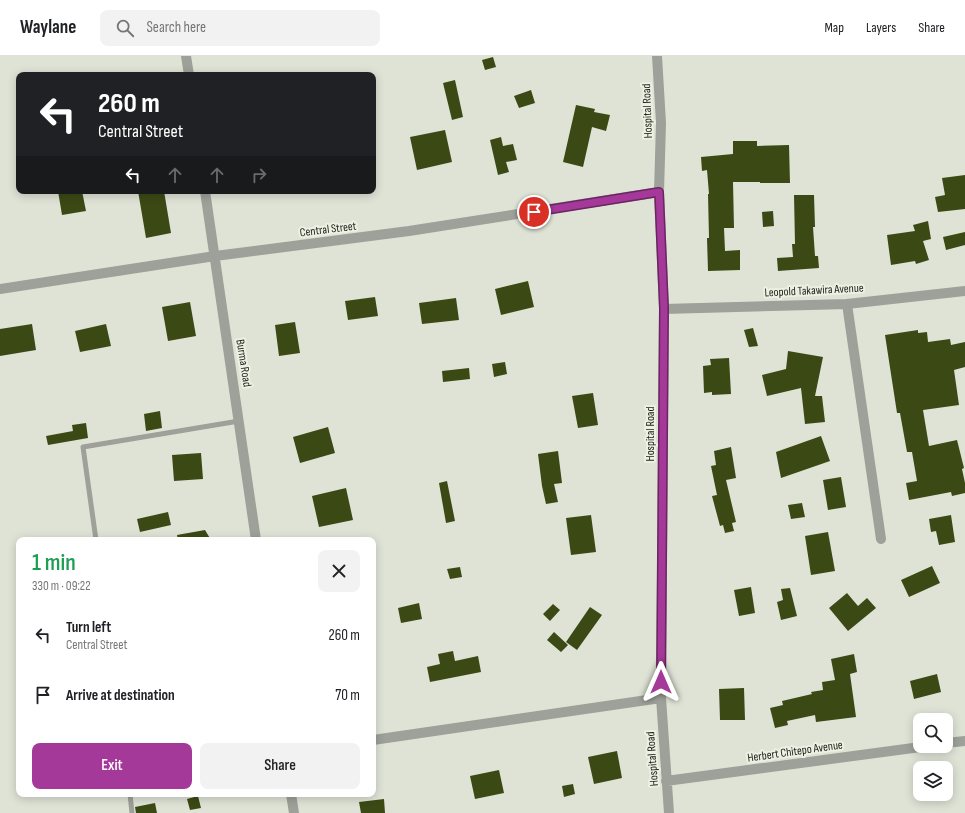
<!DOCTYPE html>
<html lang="en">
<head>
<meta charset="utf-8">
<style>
	:root { --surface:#fff; --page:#f2f2f2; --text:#202124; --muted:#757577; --line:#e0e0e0; --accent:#a53999 }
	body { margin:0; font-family:"Sofia Sans Condensed",sans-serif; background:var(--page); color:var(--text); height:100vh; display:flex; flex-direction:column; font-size:15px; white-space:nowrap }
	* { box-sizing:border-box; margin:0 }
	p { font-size:13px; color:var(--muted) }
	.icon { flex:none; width:22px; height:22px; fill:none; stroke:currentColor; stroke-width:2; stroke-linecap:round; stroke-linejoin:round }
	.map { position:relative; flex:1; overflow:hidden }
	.side { position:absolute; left:16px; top:481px; width:360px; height:260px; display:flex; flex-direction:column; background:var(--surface); border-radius:8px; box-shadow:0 2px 10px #0003 }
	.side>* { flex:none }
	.hud { position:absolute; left:16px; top:16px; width:360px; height:122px; border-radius:8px; box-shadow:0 2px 10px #0003; background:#202124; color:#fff; overflow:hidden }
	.buttons { position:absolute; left:913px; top:657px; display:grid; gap:8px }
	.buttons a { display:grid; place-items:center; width:40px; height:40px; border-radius:8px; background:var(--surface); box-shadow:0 2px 10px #0003; font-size:20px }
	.pin { position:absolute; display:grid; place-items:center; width:34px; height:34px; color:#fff; margin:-17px; border:2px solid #fff; border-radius:50%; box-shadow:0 1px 4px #0007 }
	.me { position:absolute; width:44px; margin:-22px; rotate:0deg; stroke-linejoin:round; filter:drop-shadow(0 0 3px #0008) }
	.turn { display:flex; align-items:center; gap:14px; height:84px; padding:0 16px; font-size:18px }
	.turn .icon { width:52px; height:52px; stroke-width:2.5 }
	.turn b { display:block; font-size:28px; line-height:34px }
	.lanes { display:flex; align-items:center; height:38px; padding:0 16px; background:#0003; justify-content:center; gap:20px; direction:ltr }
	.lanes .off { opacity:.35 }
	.round { display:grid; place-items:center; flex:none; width:42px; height:42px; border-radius:8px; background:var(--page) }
	.headline { display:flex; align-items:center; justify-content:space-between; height:68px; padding:0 16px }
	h1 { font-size:24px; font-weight:600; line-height:30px; color:#1e9e55 }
	.button { display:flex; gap:8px; margin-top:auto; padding:8px 16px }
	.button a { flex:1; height:46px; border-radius:8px; background:var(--accent); color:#fff; font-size:16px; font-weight:600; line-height:46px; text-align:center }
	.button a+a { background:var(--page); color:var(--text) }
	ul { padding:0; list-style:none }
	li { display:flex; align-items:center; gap:12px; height:60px; padding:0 16px }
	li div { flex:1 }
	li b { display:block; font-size:15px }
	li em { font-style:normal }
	header { display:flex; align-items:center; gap:24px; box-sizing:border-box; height:56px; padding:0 20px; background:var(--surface); border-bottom:1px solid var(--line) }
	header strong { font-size:19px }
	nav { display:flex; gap:22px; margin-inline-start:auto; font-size:14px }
	.search { width:280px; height:36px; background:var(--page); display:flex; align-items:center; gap:10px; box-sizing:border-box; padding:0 14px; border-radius:8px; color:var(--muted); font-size:15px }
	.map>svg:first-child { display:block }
</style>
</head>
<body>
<header>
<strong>Waylane</strong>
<div class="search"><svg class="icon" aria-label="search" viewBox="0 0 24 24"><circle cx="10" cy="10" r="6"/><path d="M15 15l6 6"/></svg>Search here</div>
<nav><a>Map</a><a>Layers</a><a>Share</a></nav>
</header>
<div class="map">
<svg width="965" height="757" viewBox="0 0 965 757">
	<rect width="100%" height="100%" fill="#dfe3d6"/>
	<!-- building -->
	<path fill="#3b4915" d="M493,1L496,11L485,14L482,4Z
		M455,24L463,61L452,64L443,27Z
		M531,34L535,47L519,52L514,40Z
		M576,49L595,53L594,56L610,59L606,75L592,71L583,111L563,106Z
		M445,74L452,106L417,114L410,81Z
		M501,81L503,90L513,88L517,104L506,106L509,116L498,119L490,84Z
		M733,85H757V90L789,89L790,127H760V126H733L734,172H724L725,195L740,194V214L708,215L707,182H709L708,138H709L707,114L702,115L701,101L733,98Z
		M965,119V153L938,156L935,141L945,139L942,122Z
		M58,135H82L86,155L62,159Z
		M138,135H164L171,177L146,182Z
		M794,139H814L815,171H813L815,200H818L819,212L778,215L777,202L793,201L792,188H795Z
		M773,155L774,170L763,171L762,156Z
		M928,165L931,183L923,185L929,204L916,208L915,205L891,209L887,179L915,175L913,169Z
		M965,176V189L946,194L943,181Z
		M528,225L534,251L501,259L495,233Z
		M375,241L378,260L348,264L345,245Z
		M456,242L459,264L422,268L419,247Z
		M190,246L196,280L168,285L162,251Z
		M295,266L300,297L279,300L275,269Z
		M32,268L36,294L0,300V273Z
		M106,268L111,290L80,296L75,275Z
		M753,272L758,290L749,291L744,274Z
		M918,274V277L927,276L928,286L950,283L951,289L965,286V311L954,314L959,349L923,354L929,390L957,384L964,412L962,413L965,427V437L952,440L951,436L909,444L906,427L917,425L912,396H907L900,357H897L885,279Z
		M788,295L823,301L815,340H822L825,366L805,368L801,332L767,340L762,319L786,313Z
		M729,302L731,338L712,339V336L704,337L703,310L711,309L710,303Z
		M505,306L507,318L494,321L492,308Z
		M469,312L470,323L443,326L442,315Z
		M593,337L598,369L578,372L572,340Z
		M160,355L162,372L146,375L144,358Z
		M86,367L88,382L48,389L46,380L73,375L72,369Z
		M328,371L335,397L300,407L293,381Z
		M821,380L830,405L781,422L776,396Z
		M731,391L736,422L726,424L736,466L732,467L734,475L725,477L723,469L720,470L712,440L717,439L711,410L716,409L714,395Z
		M558,395L562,427L554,428L558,446L546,448L542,430L538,398Z
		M201,397L203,423L174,425L172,399Z
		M841,421L846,451L828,454L823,424Z
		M447,425L455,465L446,467L439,427Z
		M346,432L353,464L319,471L312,440Z
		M802,447L805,461L791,463L788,449Z
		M168,456L171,469L140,476L137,463Z
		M591,459L596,496L571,499L566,462Z
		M951,459L955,486L939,489L936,475L931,476L929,463Z
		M205,474L211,484H178L177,479Z
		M828,476L835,515L811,519L805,480Z
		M932,510L940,527L909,541L901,524Z
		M460,511L462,521L450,523L447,513Z
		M751,531L755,557L739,560L734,534Z
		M790,532L797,560L781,564L777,546L783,544L781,533Z
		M847,537L858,550L867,542L876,552L848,575L829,552Z
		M419,547L422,563L401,567L398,552Z
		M553,548L560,554L550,565L543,558Z
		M590,551L602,559L577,594L566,586Z
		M554,576L568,589L561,596L547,584Z
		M453,595L455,605L478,600L481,616L430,626L427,611L440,608L438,598Z
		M854,598L857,616L850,618L856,661L816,666L815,659L787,665L788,669L775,672L770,652L783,649L782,645L812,638L811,636L823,634L822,626L835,624L831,603Z
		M937,618L941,636L914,643L910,625Z
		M744,632L745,664H720L719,633Z
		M617,695L622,722L594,728L588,701Z
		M499,714L504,737L475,743L470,720Z
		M573,728L575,738L564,741L562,730Z
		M198,740L201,752L190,754L187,743Z
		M384,743L385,757H361L359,746Z
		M155,747L157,757H136L135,751Z"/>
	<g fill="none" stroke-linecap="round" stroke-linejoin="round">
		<!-- lane -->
		<path stroke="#9ea09a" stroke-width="5" d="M96,484L83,391L239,365
			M130,738L132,757"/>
		<!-- street -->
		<path stroke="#9ea09a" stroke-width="10" d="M186,0L189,19
			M657,0L661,67L659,136L664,253L661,642L669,757
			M205,135L256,484
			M0,233L215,200L409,175L659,136
			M847,248L881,483
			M664,253L847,248L965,235
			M373,684L661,642
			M946,687L965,685
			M666,725L928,690
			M291,738L294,757"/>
	</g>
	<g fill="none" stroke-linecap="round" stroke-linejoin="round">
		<defs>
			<path id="route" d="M534,156L659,136L664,252L661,626"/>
		</defs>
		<!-- route casing -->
		<use href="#route" stroke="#6b2563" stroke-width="10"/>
		<!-- route -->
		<use href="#route" stroke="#a53999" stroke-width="7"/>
	</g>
	<g text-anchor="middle" stroke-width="4" stroke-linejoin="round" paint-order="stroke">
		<!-- street labels -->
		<g font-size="12" fill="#1b1d18" stroke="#ecf1e3">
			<text transform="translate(647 55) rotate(-92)" y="4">Hospital Road</text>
			<text transform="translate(328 173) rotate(-7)" y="4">Central Street</text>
			<text transform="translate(814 234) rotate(-3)" y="4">Leopold Takawira Avenue</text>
			<text transform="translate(244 307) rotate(81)" y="4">Burma Road</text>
			<text transform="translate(650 378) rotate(-90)" y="4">Hospital Road</text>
			<text transform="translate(795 695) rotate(-8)" y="4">Herbert Chitepo Avenue</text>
			<text transform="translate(652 703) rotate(-94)" y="4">Hospital Road</text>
		</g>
	</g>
</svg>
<div class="buttons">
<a><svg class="icon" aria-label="search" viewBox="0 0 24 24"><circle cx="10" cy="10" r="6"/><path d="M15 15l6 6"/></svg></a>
<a><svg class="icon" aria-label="layers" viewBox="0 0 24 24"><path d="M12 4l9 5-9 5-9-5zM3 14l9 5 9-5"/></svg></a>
</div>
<div class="pin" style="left:534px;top:156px;background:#d93025"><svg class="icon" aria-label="arrive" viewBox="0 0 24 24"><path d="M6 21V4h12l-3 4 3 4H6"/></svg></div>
<svg class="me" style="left:661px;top:626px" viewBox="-20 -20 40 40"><path d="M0-17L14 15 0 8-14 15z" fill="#a53999" stroke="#fff" stroke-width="4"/></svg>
<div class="hud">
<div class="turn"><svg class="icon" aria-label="left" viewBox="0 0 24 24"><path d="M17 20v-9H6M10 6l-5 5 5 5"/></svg><div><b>260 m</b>Central Street</div></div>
<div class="lanes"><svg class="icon" aria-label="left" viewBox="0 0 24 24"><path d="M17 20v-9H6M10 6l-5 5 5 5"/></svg><svg class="icon off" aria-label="ahead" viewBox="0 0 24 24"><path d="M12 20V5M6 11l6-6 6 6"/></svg><svg class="icon off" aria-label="ahead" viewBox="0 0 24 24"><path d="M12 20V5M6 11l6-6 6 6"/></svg><svg class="icon off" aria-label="right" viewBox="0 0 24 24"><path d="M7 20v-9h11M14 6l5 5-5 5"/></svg></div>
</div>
<section class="side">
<div class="headline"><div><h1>1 min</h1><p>330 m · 09:22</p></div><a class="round"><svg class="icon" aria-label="close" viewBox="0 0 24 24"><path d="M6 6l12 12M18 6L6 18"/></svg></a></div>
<ul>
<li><svg class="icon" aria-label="left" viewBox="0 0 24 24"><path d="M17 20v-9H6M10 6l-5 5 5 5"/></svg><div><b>Turn left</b><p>Central Street</p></div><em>260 m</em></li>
<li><svg class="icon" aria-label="arrive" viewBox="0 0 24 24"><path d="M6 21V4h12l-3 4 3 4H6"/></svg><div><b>Arrive at destination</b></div><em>70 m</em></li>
</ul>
<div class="button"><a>Exit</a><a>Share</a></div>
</section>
</div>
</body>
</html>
